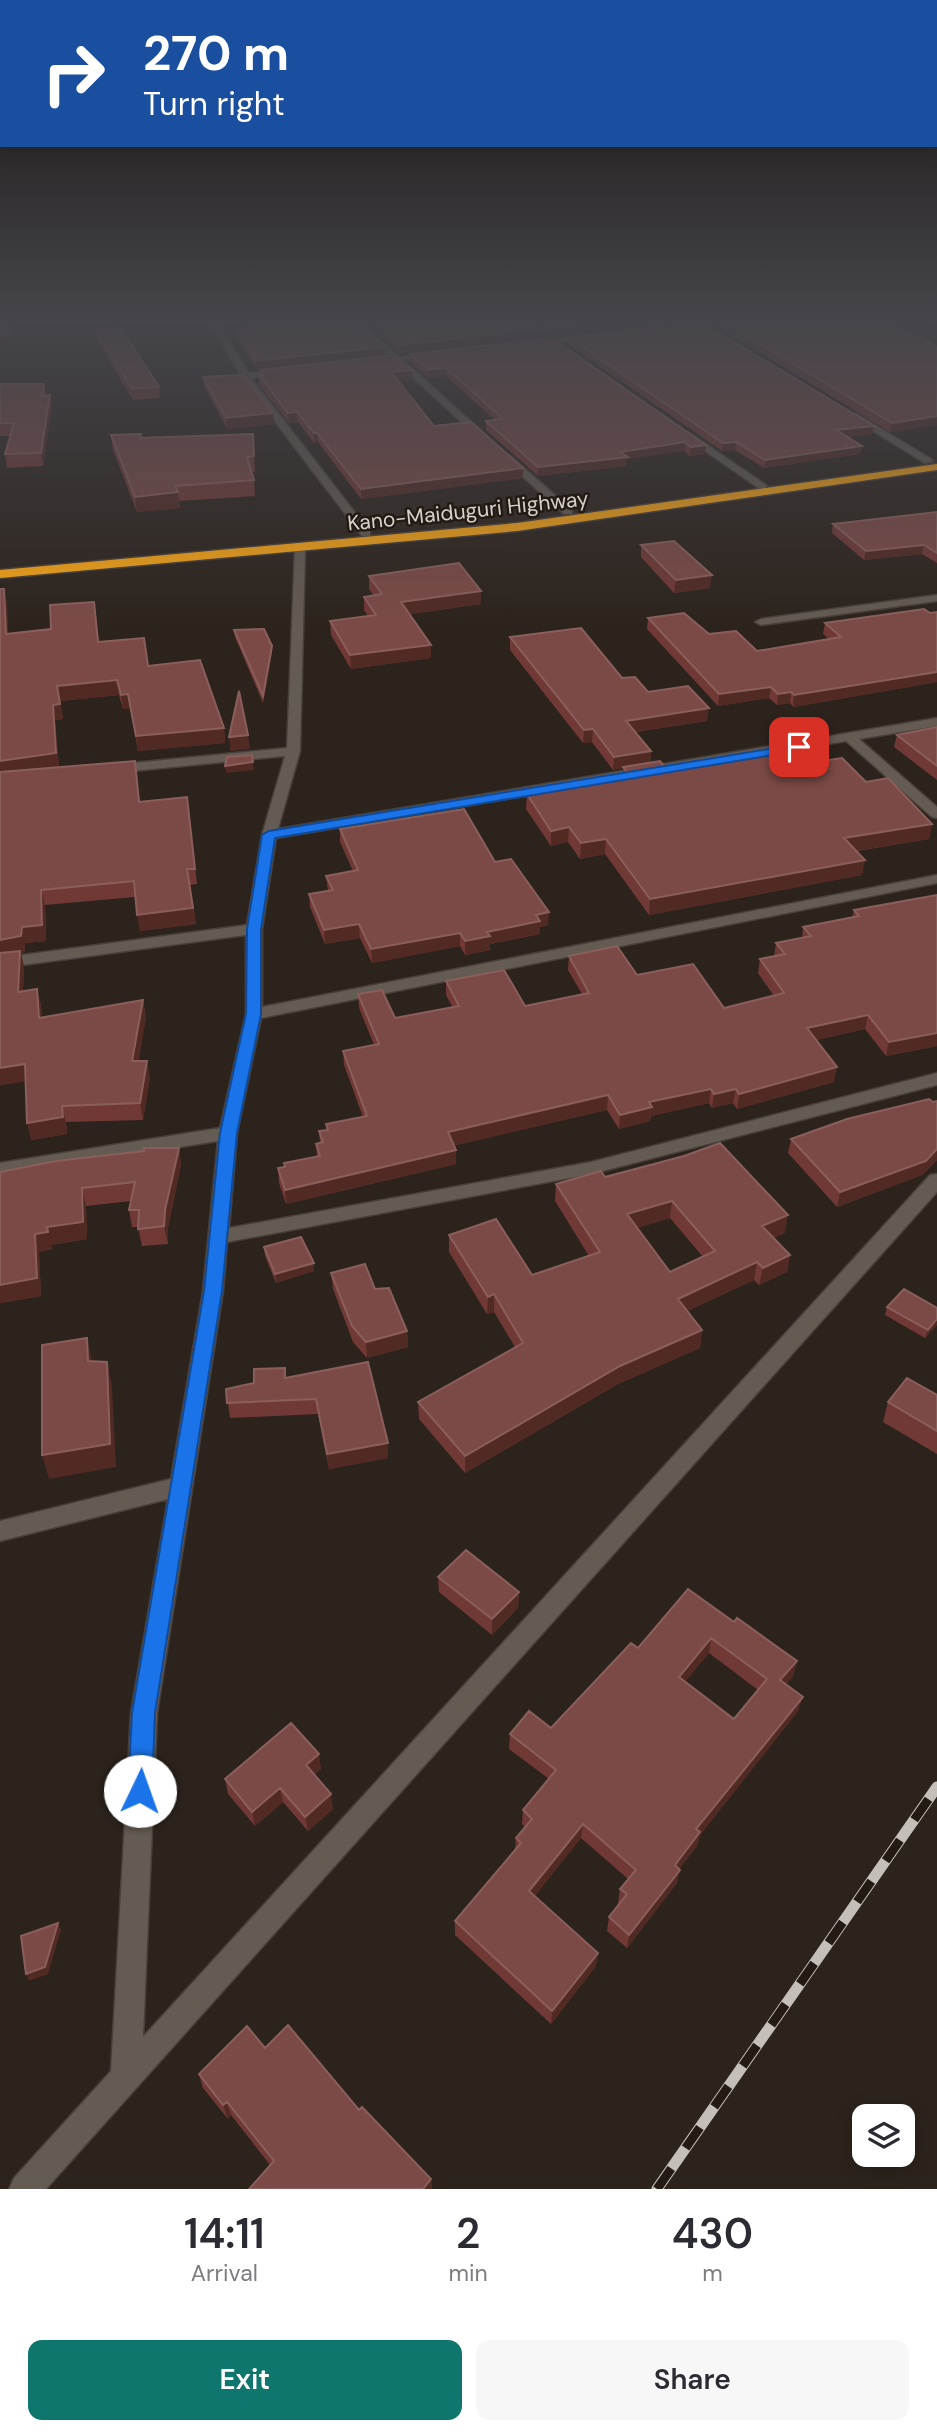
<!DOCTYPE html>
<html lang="en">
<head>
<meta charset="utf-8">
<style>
	:root { --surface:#fff; --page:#f7f7f7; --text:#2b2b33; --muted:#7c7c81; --accent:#0f766e }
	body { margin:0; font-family:"DM Sans",sans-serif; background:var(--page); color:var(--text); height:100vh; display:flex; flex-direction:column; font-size:26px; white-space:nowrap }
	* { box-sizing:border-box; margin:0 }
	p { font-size:23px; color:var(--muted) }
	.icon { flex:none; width:38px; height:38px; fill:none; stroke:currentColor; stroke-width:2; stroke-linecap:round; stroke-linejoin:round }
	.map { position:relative; height:2189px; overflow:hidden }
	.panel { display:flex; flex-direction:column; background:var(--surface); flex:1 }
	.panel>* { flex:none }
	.hud { position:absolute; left:0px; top:0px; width:938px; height:147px; box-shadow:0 4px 18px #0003; background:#1a4fa0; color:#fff; overflow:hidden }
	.fabs { position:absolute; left:852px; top:2104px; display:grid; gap:14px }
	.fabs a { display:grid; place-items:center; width:63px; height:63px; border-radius:14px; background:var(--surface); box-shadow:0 4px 18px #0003; font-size:35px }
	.pin { position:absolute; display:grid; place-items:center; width:60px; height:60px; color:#fff; margin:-30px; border-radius:14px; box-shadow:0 4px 10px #0006 }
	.me { position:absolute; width:77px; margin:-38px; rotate:3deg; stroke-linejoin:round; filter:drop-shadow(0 0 5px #0008) }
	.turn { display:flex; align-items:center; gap:24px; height:147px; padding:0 28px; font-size:32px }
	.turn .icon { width:91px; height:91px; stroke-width:2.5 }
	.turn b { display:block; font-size:49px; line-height:60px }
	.eta { display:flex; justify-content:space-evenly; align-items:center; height:119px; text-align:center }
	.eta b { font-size:42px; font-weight:600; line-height:49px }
	.button { display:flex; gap:14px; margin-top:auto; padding:14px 28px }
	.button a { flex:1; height:80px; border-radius:14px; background:var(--accent); color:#fff; font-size:28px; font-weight:600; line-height:80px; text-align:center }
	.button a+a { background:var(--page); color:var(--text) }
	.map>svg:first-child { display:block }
</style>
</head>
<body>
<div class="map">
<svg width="937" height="2189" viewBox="0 0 937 2189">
	<rect width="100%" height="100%" fill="#2c231c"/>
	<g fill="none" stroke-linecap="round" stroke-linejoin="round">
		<defs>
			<path id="minor" d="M210,322H218L248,373L287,370L284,374L251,378L370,532V536H362L242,378Z
				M352,322H360L399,357L436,353L433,357L404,361L486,435V439H480L396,362L375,364V360L391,358Z
				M699,322H723L680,328L676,326Z
				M590,334L593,338L534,345L530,343Z
				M855,413L931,459L933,461L925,463L852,418Z
				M688,432L766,485V489H760L685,437V433Z
				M504,456H510L572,510V514H564L504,460Z
				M300,546L305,549L300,751L278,829L937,718V726L859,739L937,807V818L932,817L846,741L276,838L262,929V1007L937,875V883L261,1018L237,1133L229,1228L591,1162L937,1073V1085L591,1174L227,1242L223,1291L157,1713L143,2037L930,1175L937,1174V1192L46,2189H9L14,2178L111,2071L131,1713L168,1499L0,1541V1521L171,1479L203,1291L218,1141L0,1175V1163L220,1128L246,1014V935L0,968V958L247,925L262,835L285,756L112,773L105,769L112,765L287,748L295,549Z
				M937,595V601L761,625L755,622L761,619Z"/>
			<path id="highway" d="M937,464V470L517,531L0,578V570L517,523Z"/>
		</defs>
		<!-- minor casing -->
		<use href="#minor" stroke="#473f39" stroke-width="3"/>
		<!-- highway casing -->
		<use href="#highway" stroke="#473f39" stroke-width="3"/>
		<!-- minor -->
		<use href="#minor" fill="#645b52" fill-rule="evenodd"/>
		<!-- highway -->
		<use href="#highway" fill="#fea714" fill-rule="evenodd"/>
		<defs>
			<path id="rail" d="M657,2189L937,1787"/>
		</defs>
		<!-- rail casing -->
		<use href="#rail" stroke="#c5bfba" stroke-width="11"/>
		<!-- rail -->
		<use href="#rail" stroke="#221a13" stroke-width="9" stroke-dasharray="25" stroke-linecap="butt"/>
	</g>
	<!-- wall -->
	<path fill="#713935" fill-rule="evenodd" d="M238,322H356L384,355L257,369L236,338L235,330L245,329Z
		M364,322H530L540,337L400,353Z
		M536,322H674L556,335Z
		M717,322H937L898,327L937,346V425L890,432L717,326Z
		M95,331L159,387L160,398L133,400L97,341Z
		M568,337L872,434L847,437L860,454L764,468L735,450L722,451L568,344Z
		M552,338L705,454L690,456L684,451L627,459V466L538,476L486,430V421L495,420L446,376L428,378L410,362V354Z
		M260,370L412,380L398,381L434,426L523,468V478L361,499L318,442L314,443L298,422L289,423L259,385V375H260Z
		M203,377L274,424L227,429L205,387Z
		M0,384H44L46,395H50L52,408L43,466L7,468L5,454L10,436H0Z
		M253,434L255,472H252L254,480L255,496L179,501L180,508L137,512L113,450L111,435L141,438Z
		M937,512V563L922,554L864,560L832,533L833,524Z
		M641,545L710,588L674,593L641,557Z
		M369,576L481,591V604L410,614L431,645V658L351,669L331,635L330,621L368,616L364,610V597L374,596L369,589Z
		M0,589L7,603L8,634L51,629L96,615L99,642L148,666L224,728L225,743L138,751L130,708L123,709L119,695L60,701L63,719L55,720L59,767L135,761L140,802L189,813L197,884L190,885L196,924L140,931L135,897L45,905L46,941L25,943V952L21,953L24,967L23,991L37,989L41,1005L42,1018L143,1000L146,1017L138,1061L150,1077L143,1120L66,1122L67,1134L31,1140L25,1081L0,1085Z
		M937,612V682L793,707L790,703L777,705L769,698L718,706L647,629L648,618L709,634L757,651L829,639L823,634L825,623Z
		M234,630L272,646V653L263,703L235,637Z
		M510,637L622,678L707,721L635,732L651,751L650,762L669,772L822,761L866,782L932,824L929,839L857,851L862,875L649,915L605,854L580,859L568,842L551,846L526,809L527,794L623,777V768L613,770L592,742L583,743L510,650Z
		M937,727V780L894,747L897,735Z
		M340,829L495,862L548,925L540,927V934L490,944V950L465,955L460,946L372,963L360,938L325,944L310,907L309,894L328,891L326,876L353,871L340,842Z
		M937,895V1046L886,1056L865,1029L816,1040L834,1082L737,1109L733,1103L712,1108L709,1103L651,1116L650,1121L619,1129L607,1110L454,1145L456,1164L286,1204L279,1183L278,1168L284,1167V1163L317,1157L316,1144L320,1143L319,1131L326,1130V1124L363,1117L344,1065L343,1051L374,1045L359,1008L358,994L395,1018L453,1008L446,995V981L525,1006L582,994L568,970L569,956L637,975L724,1008L774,996L758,973L760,959L774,956L776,943L802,938L803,927L852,918L854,910Z
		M937,1101V1160L922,1175L837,1207L788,1153L791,1139Z
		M179,1148L181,1165L168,1228V1244L142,1246L138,1227H132L129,1210L131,1201L86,1206L87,1239L51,1245L52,1249L39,1252L41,1296L0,1303V1172Z
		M605,1177L785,1233L773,1238L790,1255L787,1272L759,1285L754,1280L687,1311L702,1330L700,1348L618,1384L465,1473L419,1419L418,1402L515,1347L494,1312L487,1314L449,1252V1235L532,1275L589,1256L555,1201L556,1184ZM670,1218L703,1257L670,1272L637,1228Z
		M264,1247L314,1263V1271L276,1283L265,1256Z
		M331,1273L375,1289L407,1331L408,1347L367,1358L353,1342L333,1289Z
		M887,1307L937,1308V1325L925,1338L885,1315Z
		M368,1362L388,1458L329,1469L318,1414L230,1418L226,1389Z
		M937,1395V1454L883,1422L888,1402Z
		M438,1577L519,1592L518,1608L492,1635L439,1592Z
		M734,1622L797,1661L793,1676L786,1684L798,1711L700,1835L697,1846L679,1869L677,1883L627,1948L607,1931L609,1917L619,1904L618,1903L620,1889L628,1879L581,1838L534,1896L596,1966L551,2024L455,1935V1921L515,1850L516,1838L525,1827L522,1824L523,1810L549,1779L509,1749L510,1734L551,1728L638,1648ZM709,1653L758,1690L734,1719L685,1681Z
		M321,1769L314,1775L333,1809L308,1831L283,1802L255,1826L228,1794L225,1779Z
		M265,2048L359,2110L431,2179L432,2189H249L270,2165L231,2115L228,2119L203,2088L199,2074Z"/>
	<!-- shaded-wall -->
	<path fill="#512a24" d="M9,322L12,341L0,342V334Z
		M603,322H674L556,335V327Z
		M885,322H937L884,329Z
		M540,329V337L400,353V345Z
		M384,347V355L257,369L256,361Z
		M446,368V376L428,378V370Z
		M412,370V380L392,382L391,372Z
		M50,395L52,408L43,466L41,453Z
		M297,412L298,422L289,423L288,413Z
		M273,413L274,424L227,429L226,418Z
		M937,416V425L890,432L892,423Z
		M874,426L872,434L835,438L836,430Z
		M314,433H317L318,442L314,443Z
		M685,442L684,451L627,459V466L538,476V467L620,452Z
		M736,442L735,450L722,451L723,443Z
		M706,445L705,454L690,456L691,447Z
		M862,446L860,454L764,468L765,460Z
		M523,468V478L361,499V489Z
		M178,492L180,508L137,512L135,497Z
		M924,545L922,554L864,560L866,551Z
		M712,575L710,588L674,593L676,580Z
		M4,589L7,603L9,648L6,634Z
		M481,591V604L402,615L401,602Z
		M431,645V658L351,669L350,655Z
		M272,646V653L263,703V696Z
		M937,672V682L793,707L794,695Z
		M117,680L119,695L60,701L57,686Z
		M771,687L769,698L718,706L719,694Z
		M791,692L790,703L777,705L778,694Z
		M128,694L130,708L123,709L121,695Z
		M60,704L63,719L55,720L59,768L0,777V761L53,705Z
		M709,708L707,721L625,733L626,721Z
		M224,728L225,743L138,751L136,736Z
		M593,729L592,742L583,743L584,730Z
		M248,735L250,749L230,751L229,737Z
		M651,751L649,764L613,770L614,757Z
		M253,762L254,770L226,773L225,766Z
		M932,824L929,839L841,853L844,838Z
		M569,827L568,842L551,846V831Z
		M606,839L605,854L580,859L581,843Z
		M865,860L862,875L649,915L650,899Z
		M41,890L45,905L46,941L25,943V952L21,953L24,967L22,1008L0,957V940L22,927Z
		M193,908L196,924L140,931L137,915Z
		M549,912L548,925L540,927V934L490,944V950L465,955V941L487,932L536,915Z
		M359,924L360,938L325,944L324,930Z
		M460,933V946L372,963L371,949Z
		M37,989L41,1005L43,1035L39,1018Z
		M143,1000L146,1017L136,1078L132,1061Z
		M868,1015L865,1029L804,1043L807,1028Z
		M937,1033V1046L886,1056L889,1042Z
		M147,1061L150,1077L143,1120L140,1103Z
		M25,1064L29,1081L0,1085V1068Z
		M837,1067L834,1082L737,1109L739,1094Z
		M711,1089L709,1103L651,1116L650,1121L619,1129L620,1115L649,1102Z
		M736,1089L733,1103L712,1108L714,1094Z
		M608,1095L607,1110L449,1147L448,1132Z
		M62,1106L66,1122L67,1134L31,1140L27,1123Z
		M179,1148L181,1165L168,1228V1244L164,1226L165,1210Z
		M937,1149V1160L922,1175L837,1207L840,1192Z
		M456,1150V1164L286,1204L285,1190Z
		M82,1188L86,1206L87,1239L51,1245L52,1249L39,1252L41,1296L0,1303V1285L35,1234L47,1227Z
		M672,1201L670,1218L625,1232L627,1214Z
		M788,1215L785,1233L759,1243L762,1226Z
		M790,1255L787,1272L759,1285L763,1268Z
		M757,1262L754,1280L675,1317L678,1299Z
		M314,1263V1271L276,1283L275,1274Z
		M494,1294V1312L487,1314L488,1297Z
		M937,1319V1325L925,1338L928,1330Z
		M702,1330L700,1348L618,1384L465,1473V1456L620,1366Z
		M407,1331L408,1347L367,1358L366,1342Z
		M87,1338L92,1361H88Z
		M107,1362L112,1386L116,1467L49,1479L42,1455Z
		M388,1443V1458L329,1469L327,1454Z
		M519,1592L518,1608L492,1635V1619Z
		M711,1638L709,1653L677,1692L679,1677Z
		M797,1661L793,1676L776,1695L780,1680Z
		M803,1697L798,1711L700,1835L697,1846L672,1879L675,1865L696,1829Z
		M319,1754L321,1769L308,1780L306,1765Z
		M280,1788L283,1802L255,1826L252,1812Z
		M331,1794L333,1809L308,1831L305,1817Z
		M583,1824L581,1838L528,1905L529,1891Z
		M680,1870L677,1883L627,1948L629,1935Z
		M58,1923L61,1930L48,1974L29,1981L26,1974Z
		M598,1953L596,1966L551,2024L552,2011Z
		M227,2102L231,2115L228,2119L223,2105Z
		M431,2179L432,2189H423Z"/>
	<!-- building -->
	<path fill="#7c4a46" stroke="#8a5f5b" stroke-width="2" fill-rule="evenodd" d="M0,322H9L11,334H0Z
		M246,322H356L384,347L256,361L235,330L252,328Z
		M373,322H530L540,329L400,345Z
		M548,322H603L556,327Z
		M701,322L874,426L836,430L862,446L765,460L736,442L723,443L568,337Z
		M724,322H888L937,346V416L892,423Z
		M121,328L159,387L132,389L95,331Z
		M552,338L706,445L691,447L685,442L620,452L628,457L538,467L486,421L503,419L446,368L428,370L410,354Z
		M394,355L412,370L391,372L434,426L471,422L523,468L361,489L317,433H314L297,412L288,413L259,375H263L260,370Z
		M243,375L273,413L226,418L203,377Z
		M0,384H44L42,396L50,395L41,453L5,454L14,423H0Z
		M141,434L140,438L253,434L254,456L247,457L254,480L175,486L178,492L135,497L111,435Z
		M937,512V553L924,545L866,551L833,524Z
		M674,541L712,575L676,580L641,545Z
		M459,563L481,591L401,602L431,645L350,655L330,621L376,615L364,597L382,594L369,576Z
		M0,589H4L6,634L51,629L50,605L94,602L98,642L144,638L148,666L200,660L224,728L136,736L128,694L121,695L117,680L57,686L60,704L53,705L56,753L0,761Z
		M924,609L930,613L937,612V672L794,695L791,692L778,694L771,687L719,694L648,618L684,613L709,634L736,631L757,651L841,637L825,623Z
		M581,628L622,678L635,677L648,692L688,686L709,708L626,721L651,751L614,757L593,729L584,730L510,637Z
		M264,629L272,646L263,696L234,630Z
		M239,691L248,735L229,737Z
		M937,727V766L897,735Z
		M809,747L822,761L842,758L866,782L888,778L932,824L844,838L865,860L650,899L606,839L581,843L569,827L551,831L527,794L630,776L623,767L660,761L669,772Z
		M252,755L253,762L225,766L227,757Z
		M135,761L139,802L187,797L195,869H187L193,908L137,915L134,881L41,890L42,925L22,927L21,936L0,940V772Z
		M464,809L495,862L511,859L549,912L536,915L540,921L487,932L490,936L465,941L460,933L371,949L359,924L324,930L309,894L333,890L326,876L358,870L340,829Z
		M937,895V1033L889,1042L868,1015L807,1028L837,1067L739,1094L736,1089L714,1094L711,1089L649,1102L652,1107L620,1115L608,1095L448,1132L456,1150L285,1190L278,1168L285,1167L284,1163L320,1156L316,1144L323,1142L319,1131L328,1130L326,1124L367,1116L343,1051L379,1044L358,994L382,990L395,1018L459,1006L446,981L504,970L525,1006L589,993L569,956L617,946L637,975L693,964L724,1008L784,993L760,959L785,954L776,943L811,936L803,927L859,916L854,910Z
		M20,951L18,992L37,989L39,1018L143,1000L132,1061H147L140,1103L62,1106L63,1117L27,1123L25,1064L0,1068V953Z
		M929,1099L933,1102L937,1101V1149L926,1161L840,1192L791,1139L847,1119Z
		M720,1143L788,1215L762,1226L790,1255L763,1268L757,1262L678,1299L702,1330L620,1366L465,1456L418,1402L523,1343L494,1294L488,1297L449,1235L496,1219L532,1275L600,1252L556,1184L601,1171L605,1177L684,1156ZM672,1201L715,1251L670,1272L627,1214Z
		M144,1148H179L165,1210L164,1226L138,1229L139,1210H129L135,1182L82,1188L83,1222L47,1227L48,1232L35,1234L37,1278L0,1285V1172L56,1161L144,1151Z
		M301,1237L314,1263L275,1274L264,1247Z
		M365,1264L375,1289L389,1288L407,1331L366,1342L352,1326L331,1273Z
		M904,1289L937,1308V1319L928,1330L887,1307Z
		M87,1338L88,1361L107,1362L110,1444L42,1455V1345Z
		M368,1362L388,1443L327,1454L316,1399L227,1403L226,1389L254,1383V1369L285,1368V1378Z
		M907,1378L937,1395V1431L888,1402Z
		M466,1550L519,1592L492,1619L438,1577Z
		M688,1589L734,1622L737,1618L797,1661L780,1680L803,1697L696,1829L700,1832L675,1865L680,1870L629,1935L609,1917L627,1894L620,1889L636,1870L583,1824L529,1891L598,1953L552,2011L455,1921L521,1843L516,1838L532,1819L523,1810L556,1770L510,1734L529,1711L551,1728L631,1643L638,1648ZM711,1638L767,1679L734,1719L679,1677Z
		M291,1723L319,1754L306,1765L331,1794L305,1817L280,1788L252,1812L225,1779Z
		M58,1923L45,1967L26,1974L21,1936Z
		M288,2025L359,2110L362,2107L431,2179L423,2189H249L274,2161L227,2102L223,2105L199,2074L247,2026L265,2048Z"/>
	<!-- sky -->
	<linearGradient id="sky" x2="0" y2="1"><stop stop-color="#18130f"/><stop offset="0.51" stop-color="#45454b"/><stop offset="1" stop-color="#45454b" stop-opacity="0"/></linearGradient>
	<rect width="937" height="628" fill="url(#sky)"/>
	<!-- route -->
	<path fill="#1a73e8" stroke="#114b97" stroke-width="2" d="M799,744L805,747L803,750L275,838L261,929V1014L237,1133L222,1291L155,1713L152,1791L148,1800L140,1803L131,1800L128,1791L132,1713L204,1291L220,1133L246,1014L247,929L262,835L269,831Z"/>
	<g text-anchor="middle" stroke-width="5" stroke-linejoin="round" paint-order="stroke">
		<!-- far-street labels -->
		<g font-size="21" fill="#d7d1cc" stroke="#221a13">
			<text transform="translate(468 511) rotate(-6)" y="7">Kano-Maiduguri Highway</text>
		</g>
	</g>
</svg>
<div class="fabs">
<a><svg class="icon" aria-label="layers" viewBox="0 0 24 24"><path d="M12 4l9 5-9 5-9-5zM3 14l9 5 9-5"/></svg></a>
</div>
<div class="pin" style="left:799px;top:747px;background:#d93025"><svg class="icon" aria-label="arrive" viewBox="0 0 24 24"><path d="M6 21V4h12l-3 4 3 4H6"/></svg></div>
<svg class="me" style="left:140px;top:1791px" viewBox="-20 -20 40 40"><circle r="19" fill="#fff"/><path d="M0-13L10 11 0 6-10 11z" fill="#1a73e8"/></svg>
<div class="hud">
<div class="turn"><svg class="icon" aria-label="right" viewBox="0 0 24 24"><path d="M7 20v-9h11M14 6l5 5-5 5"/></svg><div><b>270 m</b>Turn right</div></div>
</div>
</div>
<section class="panel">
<div class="eta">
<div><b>14:11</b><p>Arrival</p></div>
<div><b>2</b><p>min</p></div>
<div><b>430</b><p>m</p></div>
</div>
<div class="button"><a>Exit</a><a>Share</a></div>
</section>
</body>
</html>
